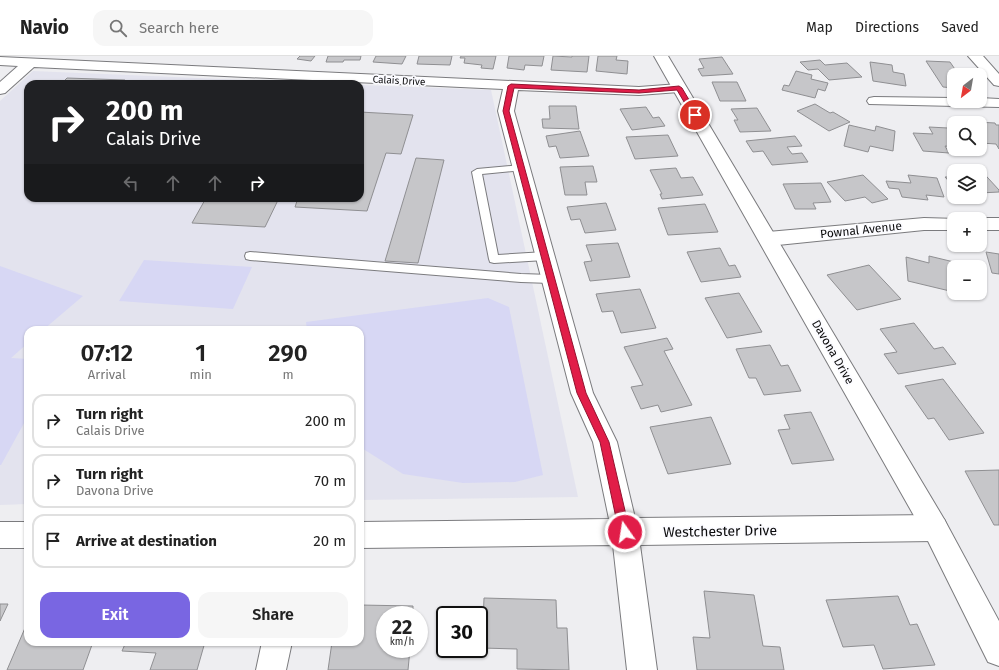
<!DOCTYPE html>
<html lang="en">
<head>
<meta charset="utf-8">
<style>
	:root { --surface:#fff; --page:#f6f6f6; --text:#222; --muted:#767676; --line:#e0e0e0; --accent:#7966e2 }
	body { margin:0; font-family:"Fira Sans",sans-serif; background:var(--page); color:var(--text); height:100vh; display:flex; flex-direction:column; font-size:15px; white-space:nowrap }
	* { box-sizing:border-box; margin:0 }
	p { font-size:13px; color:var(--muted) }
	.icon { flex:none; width:22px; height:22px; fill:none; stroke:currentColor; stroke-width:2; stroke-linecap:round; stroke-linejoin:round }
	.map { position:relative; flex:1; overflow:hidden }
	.sheet { position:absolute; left:24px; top:270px; width:340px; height:320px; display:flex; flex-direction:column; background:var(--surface); border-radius:12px; box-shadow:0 1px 3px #0004 }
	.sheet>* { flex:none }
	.hud { position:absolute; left:24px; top:24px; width:340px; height:122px; border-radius:12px; box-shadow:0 1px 3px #0004; background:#202124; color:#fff; overflow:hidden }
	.needle { width:26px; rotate:211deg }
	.buttons { position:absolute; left:947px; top:12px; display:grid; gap:8px }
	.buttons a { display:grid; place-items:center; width:40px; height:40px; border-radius:8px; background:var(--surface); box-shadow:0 1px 3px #0004; font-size:20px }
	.speed { position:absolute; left:376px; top:550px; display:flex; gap:8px; font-size:20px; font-weight:700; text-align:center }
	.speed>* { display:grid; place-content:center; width:52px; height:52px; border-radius:50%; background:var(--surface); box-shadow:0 1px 3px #0004; line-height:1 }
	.speed small { font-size:10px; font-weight:400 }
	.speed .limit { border:2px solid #111; border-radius:6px; background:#fff; color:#111 }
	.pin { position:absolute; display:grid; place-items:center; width:34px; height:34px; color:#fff; margin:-17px; border:2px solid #fff; border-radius:50%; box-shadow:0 1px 4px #0007 }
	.me { position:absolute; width:44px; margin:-22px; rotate:347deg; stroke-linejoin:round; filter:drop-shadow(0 0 3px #0008) }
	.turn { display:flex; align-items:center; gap:14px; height:84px; padding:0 16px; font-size:18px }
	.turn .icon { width:52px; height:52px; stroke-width:2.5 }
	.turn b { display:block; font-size:28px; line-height:34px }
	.lanes { display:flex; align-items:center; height:38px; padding:0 16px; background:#0003; justify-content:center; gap:20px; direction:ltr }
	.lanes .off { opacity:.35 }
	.eta { display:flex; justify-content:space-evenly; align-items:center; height:68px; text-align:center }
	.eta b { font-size:24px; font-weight:600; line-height:28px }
	.button { display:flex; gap:8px; margin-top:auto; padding:8px 16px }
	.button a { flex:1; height:46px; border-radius:12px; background:var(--accent); color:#fff; font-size:16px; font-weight:600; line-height:46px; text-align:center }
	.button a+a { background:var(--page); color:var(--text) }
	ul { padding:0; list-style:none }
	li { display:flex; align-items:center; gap:12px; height:54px; margin:0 8px 6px; padding:0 8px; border:2px solid var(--line); border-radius:12px }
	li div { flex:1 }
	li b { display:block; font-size:15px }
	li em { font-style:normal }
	header { display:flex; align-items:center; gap:24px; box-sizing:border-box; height:56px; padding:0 20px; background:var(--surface); border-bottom:1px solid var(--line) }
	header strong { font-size:19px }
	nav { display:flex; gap:22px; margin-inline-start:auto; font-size:14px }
	.search { width:280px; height:36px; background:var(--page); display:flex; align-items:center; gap:10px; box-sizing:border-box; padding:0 14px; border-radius:12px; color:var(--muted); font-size:15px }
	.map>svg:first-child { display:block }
</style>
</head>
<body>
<header>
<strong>Navio</strong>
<div class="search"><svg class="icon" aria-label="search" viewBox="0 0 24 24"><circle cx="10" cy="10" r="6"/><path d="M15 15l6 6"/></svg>Search here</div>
<nav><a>Map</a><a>Directions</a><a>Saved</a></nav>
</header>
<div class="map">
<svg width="999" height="614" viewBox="0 0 999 614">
	<rect width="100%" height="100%" fill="#eeeef1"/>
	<!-- built -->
	<path fill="#e3e3ee" d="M33,15L341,28H28V142H360V29L491,34L578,441L360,444V274H28V448L0,449V45Z"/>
	<!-- green -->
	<path fill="#d7d7f4" d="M144,204L252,211L233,253L119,245Z
		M0,210L83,240L43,274H28V287L11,302L28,303V360L1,409H0Z
		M488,242L509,251L543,419L515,426L463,427L403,418L360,391V274H307L306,266Z"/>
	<!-- building -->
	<path fill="#c6c6c9" stroke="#8f8f92" d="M300,0H315L311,5L297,3Z
		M328,0H361L360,4H344L343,6H326Z
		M376,0H406L402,8L373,6Z
		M419,0H452L450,9L417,8Z
		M461,0H496L493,13L481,12L482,9L464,7L465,2H460Z
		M509,0H544L542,10L525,9L524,14L507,12Z
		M553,0L572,1V0H589L587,16L551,14Z
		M598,0H617L616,4L628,5L627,18L596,15Z
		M722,1L733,18L702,20L698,13L704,12L699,3Z
		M820,4L825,9L847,7L862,21L829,24L818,13L808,14L800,6Z
		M926,5L950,6L959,19H954V32L943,31Z
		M870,6L892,9L893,16L904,18L906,30L873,25Z
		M796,15L812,19L811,23L828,27L825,35L818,33L815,42L782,34L784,29L789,30Z
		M67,22L125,24L122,28H61Z
		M712,26H737L746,45H720Z
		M815,48L830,57L833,56L850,66L829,75L797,55Z
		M549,50H576L579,73L543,72L542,63H550Z
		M646,51L653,62L659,61L665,70L632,74L620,53Z
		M757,52L771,75L740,76L734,64H738L731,53Z
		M360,56L413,59L401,98L386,97L367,155L295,151L298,142H360Z
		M958,65L995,67L996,69H999V93L996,88L981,87L980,67H960Z
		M849,69L875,75L876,70L895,75L893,95L870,90L868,96L844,90Z
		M929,71L948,72L954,82V91L945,90L949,97L923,95L913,77L933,78Z
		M580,75L589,100L560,102L556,90L549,91L546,80Z
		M668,79L678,100L635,103L626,81Z
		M795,80L802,90L787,91L792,98L802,97L808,106L772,109L763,95L753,96L746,85Z
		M416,102L444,104L418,207L385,205Z
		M593,110L597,126H585L587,139H565L560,111Z
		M977,110L999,134V136L980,137V115H960L957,111Z
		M676,112L681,122L693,121L703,139L662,143L660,138H662L650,114Z
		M863,119L888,143L872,147L865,141L845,145L827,126Z
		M908,119L937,122L944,141L926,139L928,144L902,141L899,133L889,132L886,125L911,127Z
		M945,121H954V131Z
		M821,127L831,146L813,147L816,153H795L783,128Z
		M206,142H279L265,171L192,167Z
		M606,147L616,174L585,177L580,163L571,164L567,151Z
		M705,148L718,176L668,179L658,152Z
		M618,187L630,221L590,225L584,206L592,205L586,189Z
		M720,192L729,210L735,209L741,221L701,226L687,196Z
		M986,196L999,198V218L992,217Z
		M929,200L954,206V236L908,225L906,201L929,207Z
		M869,209L901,243L857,254L827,219Z
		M640,233L656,272L621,277L613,255L602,256L596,238Z
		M739,237L762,276L727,282L705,242Z
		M914,267L934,293L943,291L956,308L898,318L884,298L897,296L880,273Z
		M667,282L673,293L664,295L692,349L661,356L658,349L641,353L631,331L643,329L624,291Z
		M770,289L781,310L788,309L801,335L764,339L756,322H749L736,293Z
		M943,323L984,377L949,384L934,362L928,363L905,330Z
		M811,356L834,404L792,408L778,374L790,373L784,359Z
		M711,361L731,408L668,418L650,371Z
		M999,414V469H994L965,415Z
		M704,535L754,539L763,590L780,591L784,614H697L693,581L710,582Z
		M898,540L910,569L917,568L935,609L883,613L874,589L843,591L826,544Z
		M484,542L556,544L557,572H567L569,614L517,613V593L482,592Z
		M0,548H8L0,565Z
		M360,549L413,550V559H385V593H410L408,614H328L332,586H360Z
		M28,565V586H93L83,614H7Z
		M126,586H205L197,614H150L156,597L122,595Z"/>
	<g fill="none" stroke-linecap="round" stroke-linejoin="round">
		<defs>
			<path id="service" d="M521,109L524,110L526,112L524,114L482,118L498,199L545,196L549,197L550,200L549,203L545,204L494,207L490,206L489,203L472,116L477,113Z
				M250,196L521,218L551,219L555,220L556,223L555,226L551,227L521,226L250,204L246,203L245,200L246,197Z"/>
			<path id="minor" d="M968,0H983L999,18V30L994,29Z
				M0,1L639,31L679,28L684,29L686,32L684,35L679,36L639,39L518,34L514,55L593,337L617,386L635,462L935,459L944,463L948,472L944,481L935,485L640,489L657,614H627L613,489L360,492V466L609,463L593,386L571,337L498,55L503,33L34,11L5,37L0,38V26L18,10L0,9Z
				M874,41L954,42V45H980V42L999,43V51L869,48L867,45L869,42Z
				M924,162L958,163H954V174H924L768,190L761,188L759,183L761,178L768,176Z
				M980,162H999V174H980V163H976Z
				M0,466H28V492H0Z
				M262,586H292L286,614H256Z"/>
			<path id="tertiary" d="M654,0H668L944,463L999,565V610L988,606L926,481Z"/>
		</defs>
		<!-- service casing -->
		<use href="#service" stroke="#7b7b7e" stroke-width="2"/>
		<!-- minor casing -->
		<use href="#minor" stroke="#7b7b7e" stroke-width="2"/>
		<!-- tertiary casing -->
		<use href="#tertiary" stroke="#7b7b7e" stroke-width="2"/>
		<!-- service -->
		<use href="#service" fill="#fff" fill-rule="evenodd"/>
		<!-- minor -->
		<use href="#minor" fill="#fff" fill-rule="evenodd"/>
		<!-- tertiary -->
		<use href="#tertiary" fill="#fff" fill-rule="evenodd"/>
	</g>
	<!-- route -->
	<path fill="#e11d48" stroke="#92132f" d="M511,28L639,34L679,30L682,32L698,59L693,61L677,34L639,37L514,32L509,55L586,337L609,386L630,476L629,480L625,482L621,480L619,476L600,386L577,337L503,55L508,30Z"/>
	<g text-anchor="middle" stroke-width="3.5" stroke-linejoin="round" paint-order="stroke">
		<!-- far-street labels -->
		<g font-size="10" fill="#0c0c0d" stroke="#fbfbff">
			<text transform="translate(399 24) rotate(3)" y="4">Calais Drive</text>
		</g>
		<!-- street labels -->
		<g font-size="12" fill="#0c0c0d" stroke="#fbfbff">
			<text transform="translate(861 174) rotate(-6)" y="4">Pownal Avenue</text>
			<text transform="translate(833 296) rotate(60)" y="4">Davona Drive</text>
		</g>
		<!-- near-street labels -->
		<g font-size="14" fill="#0c0c0d" stroke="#fbfbff">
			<text transform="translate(720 475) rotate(-1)" y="5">Westchester Drive</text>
		</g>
	</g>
</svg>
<div class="buttons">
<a><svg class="needle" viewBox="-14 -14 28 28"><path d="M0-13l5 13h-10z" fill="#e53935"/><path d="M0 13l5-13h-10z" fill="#767676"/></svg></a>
<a><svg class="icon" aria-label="search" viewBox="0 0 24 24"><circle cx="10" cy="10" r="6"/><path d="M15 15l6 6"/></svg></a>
<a><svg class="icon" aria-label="layers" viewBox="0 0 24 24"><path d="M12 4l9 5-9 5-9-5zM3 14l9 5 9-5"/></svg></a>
<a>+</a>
<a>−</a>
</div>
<div class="speed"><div>22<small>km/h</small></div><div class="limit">30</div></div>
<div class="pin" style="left:695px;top:59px;background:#d93025"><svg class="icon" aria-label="arrive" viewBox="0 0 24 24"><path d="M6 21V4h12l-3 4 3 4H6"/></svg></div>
<svg class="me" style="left:625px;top:476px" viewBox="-20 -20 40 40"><circle r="17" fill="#e11d48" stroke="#fff" stroke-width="3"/><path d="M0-11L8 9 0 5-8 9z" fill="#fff"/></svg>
<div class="hud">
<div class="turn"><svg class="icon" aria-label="right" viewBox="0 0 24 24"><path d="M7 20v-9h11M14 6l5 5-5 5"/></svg><div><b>200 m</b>Calais Drive</div></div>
<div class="lanes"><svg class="icon off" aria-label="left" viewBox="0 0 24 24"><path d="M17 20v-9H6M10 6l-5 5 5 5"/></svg><svg class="icon off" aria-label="ahead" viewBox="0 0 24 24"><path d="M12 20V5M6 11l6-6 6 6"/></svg><svg class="icon off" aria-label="ahead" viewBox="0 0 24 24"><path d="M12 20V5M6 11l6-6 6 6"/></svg><svg class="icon" aria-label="right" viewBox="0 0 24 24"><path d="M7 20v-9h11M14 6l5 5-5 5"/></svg></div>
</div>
<section class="sheet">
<div class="eta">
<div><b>07:12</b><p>Arrival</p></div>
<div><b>1</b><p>min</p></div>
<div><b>290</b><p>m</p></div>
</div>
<ul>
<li><svg class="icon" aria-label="right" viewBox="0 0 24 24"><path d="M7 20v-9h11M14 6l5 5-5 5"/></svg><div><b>Turn right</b><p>Calais Drive</p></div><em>200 m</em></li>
<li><svg class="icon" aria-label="right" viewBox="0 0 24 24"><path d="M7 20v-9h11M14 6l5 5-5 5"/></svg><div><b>Turn right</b><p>Davona Drive</p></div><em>70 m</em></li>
<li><svg class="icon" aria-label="arrive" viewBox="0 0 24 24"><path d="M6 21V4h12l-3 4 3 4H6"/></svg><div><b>Arrive at destination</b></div><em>20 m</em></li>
</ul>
<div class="button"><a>Exit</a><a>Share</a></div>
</section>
</div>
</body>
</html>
